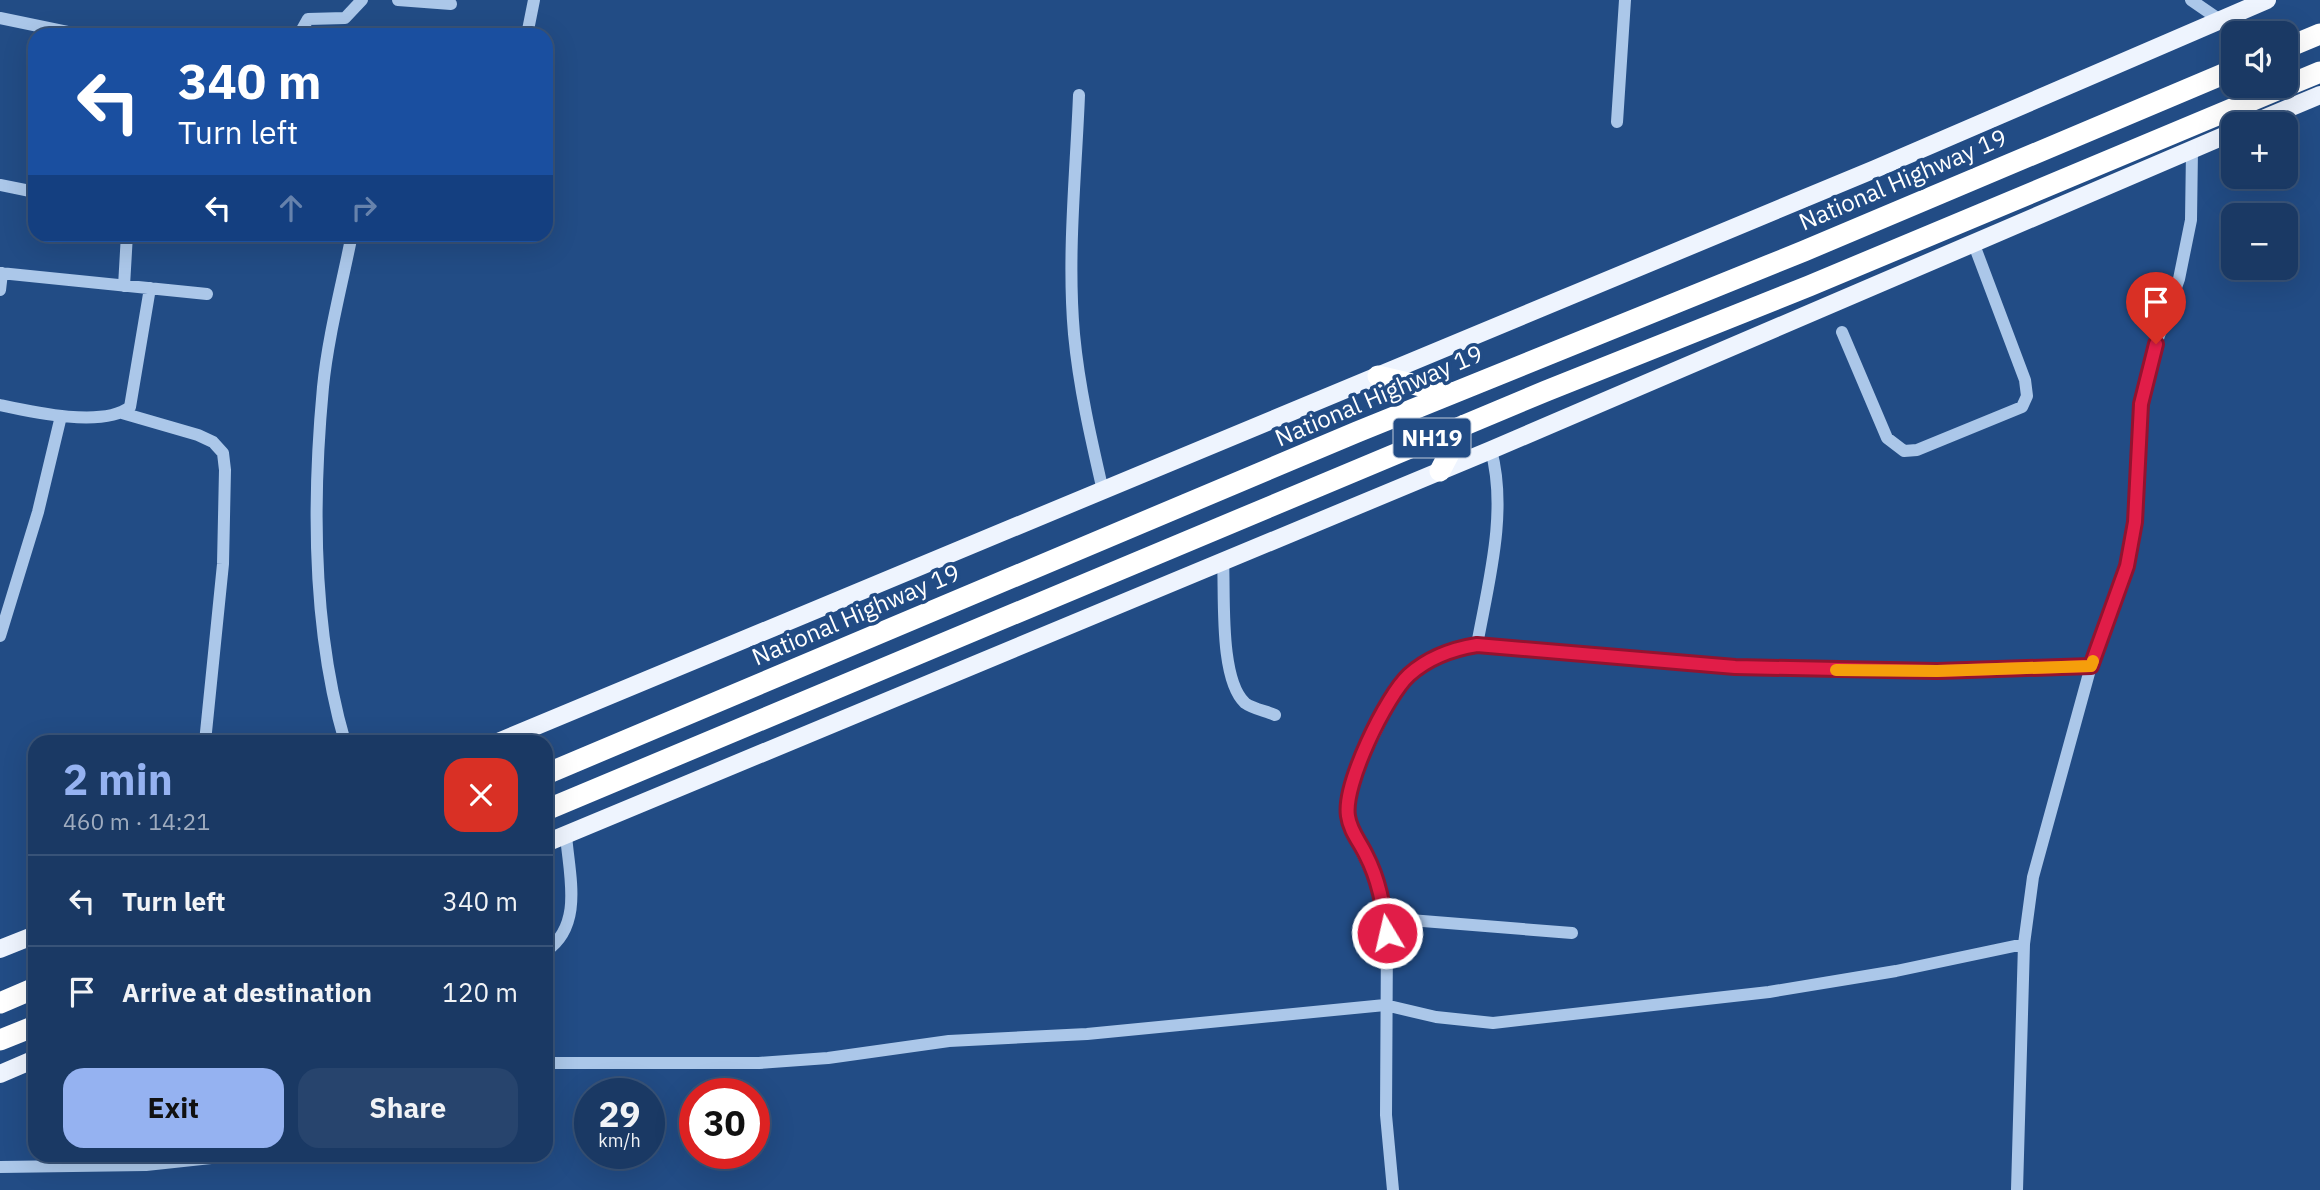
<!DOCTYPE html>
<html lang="en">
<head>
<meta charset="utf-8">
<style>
	:root { --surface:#1a3964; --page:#27446d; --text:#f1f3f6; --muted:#9facbf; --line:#385378; --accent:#95b2f1 }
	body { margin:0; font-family:"IBM Plex Sans",sans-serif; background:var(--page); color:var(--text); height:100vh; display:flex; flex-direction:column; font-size:26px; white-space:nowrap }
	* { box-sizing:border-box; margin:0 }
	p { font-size:23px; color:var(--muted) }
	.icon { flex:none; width:38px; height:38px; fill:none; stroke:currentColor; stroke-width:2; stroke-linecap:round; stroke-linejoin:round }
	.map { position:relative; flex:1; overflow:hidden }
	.sheet { position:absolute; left:28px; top:735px; width:525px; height:427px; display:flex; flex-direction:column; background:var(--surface); border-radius:21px; box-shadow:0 7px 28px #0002,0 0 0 2px var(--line) }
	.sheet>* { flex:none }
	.hud { position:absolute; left:28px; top:28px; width:525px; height:214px; border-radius:21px; box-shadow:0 7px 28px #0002,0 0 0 2px var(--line); background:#1a4fa0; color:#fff; overflow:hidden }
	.controls { position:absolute; left:2221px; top:21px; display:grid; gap:14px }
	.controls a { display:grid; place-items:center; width:77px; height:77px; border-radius:14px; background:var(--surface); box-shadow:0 7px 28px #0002,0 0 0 2px var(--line); font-size:35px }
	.speed { position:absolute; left:574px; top:1078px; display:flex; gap:14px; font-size:35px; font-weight:700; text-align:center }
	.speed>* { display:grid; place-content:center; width:91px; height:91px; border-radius:50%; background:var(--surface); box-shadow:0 7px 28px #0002,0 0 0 2px var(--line); line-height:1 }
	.speed small { font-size:18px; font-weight:400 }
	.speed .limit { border:10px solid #d22; background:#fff; color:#111 }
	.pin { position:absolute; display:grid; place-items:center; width:60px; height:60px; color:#fff; margin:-72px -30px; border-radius:50% 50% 50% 0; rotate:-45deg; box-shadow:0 0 7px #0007 }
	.pin .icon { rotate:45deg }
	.me { position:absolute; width:77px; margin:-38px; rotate:351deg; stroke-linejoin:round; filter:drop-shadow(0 0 5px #0008) }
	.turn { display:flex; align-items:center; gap:24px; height:147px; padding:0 35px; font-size:32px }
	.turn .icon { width:91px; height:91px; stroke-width:2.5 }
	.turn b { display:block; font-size:49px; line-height:60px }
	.lanes { display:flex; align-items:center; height:66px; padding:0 35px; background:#0003; justify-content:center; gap:35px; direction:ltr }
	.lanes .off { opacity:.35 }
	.round { display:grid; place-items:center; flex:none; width:74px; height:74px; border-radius:21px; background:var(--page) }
	.summary { display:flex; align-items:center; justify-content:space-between; height:119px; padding:0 35px }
	h1 { font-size:42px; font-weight:800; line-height:52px; color:var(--accent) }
	.cta { display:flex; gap:14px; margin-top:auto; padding:14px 35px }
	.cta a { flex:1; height:80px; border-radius:21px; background:var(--accent); color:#111; font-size:28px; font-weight:800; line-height:80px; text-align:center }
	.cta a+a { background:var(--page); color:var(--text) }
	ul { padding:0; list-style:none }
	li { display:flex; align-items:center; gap:21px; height:91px; padding:0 35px; border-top:2px solid var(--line) }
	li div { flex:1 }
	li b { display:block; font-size:26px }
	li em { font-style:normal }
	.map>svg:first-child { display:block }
</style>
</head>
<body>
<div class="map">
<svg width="2320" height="1190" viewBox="0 0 2320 1190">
	<rect width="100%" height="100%" fill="#224c85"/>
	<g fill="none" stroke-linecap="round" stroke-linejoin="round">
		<!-- minor -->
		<path stroke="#abc7e9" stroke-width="12" d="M398,0L451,4
			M2191,0L2220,20
			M0,18L82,35
			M299,35L308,19L345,18L362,0
			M527,35L534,0
			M1079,95C1076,173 1067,255 1074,334C1079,387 1091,439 1103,491
			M1617,122L1625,0
			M0,185L35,192
			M0,273L207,294
			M124,286L127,234
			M0,290L2,273
			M1842,332L1887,438L1904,451L1917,450L2022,407L2027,396L2025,380L1973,242
			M0,405C32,412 103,428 130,407L150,288
			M122,413L198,435L213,442L223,453L225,470L223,564L205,742
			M1223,560C1225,595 1219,679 1245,703C1253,709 1266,711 1275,715
			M0,636L38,512L61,416
			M1477,645C1488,584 1508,512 1491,450
			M345,742C312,629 312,504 323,387C328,336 342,285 352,234
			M1385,918L1572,933
			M546,951C584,925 569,875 566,835
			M546,1063H759L828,1058L949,1041L1087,1034L1385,1005L1436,1017L1493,1023L1769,992L1896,971L2024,944
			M0,1167L146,1165L239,1155
			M1393,1190L1386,1115L1387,933L1381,893L1352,831L1347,803L1358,768L1391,700L1407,676L1429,660L1454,649L1477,645L1736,667L1937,671L2091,666
			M2017,1190L2024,944L2033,877L2091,666L2127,566L2135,522L2141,404L2156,344L2179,279L2191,220L2192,150"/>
		<!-- major -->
		<path stroke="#eef4fe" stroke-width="18" d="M2251,124L2320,95
			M498,742L1875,169L2267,0
			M546,843L1491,450L2233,132
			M0,949L35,935
			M0,1074L35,1059"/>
		<!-- highway -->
		<path stroke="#fff" stroke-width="21" d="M2286,48L2320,34
			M1378,376L1451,393
			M1440,471L1464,425
			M546,774L1357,432L1804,251L2233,70
			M546,810L1546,391L1809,286L2320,72
			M0,1003L35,988
			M0,1040L35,1026"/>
	</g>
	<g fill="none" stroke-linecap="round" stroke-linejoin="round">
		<defs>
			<path id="route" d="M1387,933C1383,905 1379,880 1366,855C1360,842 1350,831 1348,816C1343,785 1386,696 1409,675C1429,657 1452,649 1477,645L1735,667L1937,671L2091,666L2127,566L2135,522L2141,404L2156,344"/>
		</defs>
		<!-- route casing -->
		<use href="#route" stroke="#92132f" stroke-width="18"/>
		<!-- route -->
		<use href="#route" stroke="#e11d48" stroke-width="12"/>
		<!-- slow -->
		<path stroke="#f59e0b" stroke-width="12" d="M1836,670L1937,671L2091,666L2093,661"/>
	</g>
	<g text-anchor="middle" stroke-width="7" stroke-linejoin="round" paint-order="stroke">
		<!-- shield labels -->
		<rect fill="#224c85" stroke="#bdc9da" stroke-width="2" x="1393.5" y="418.5" width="77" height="39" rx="5"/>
		<g font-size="23" font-weight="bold" fill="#fff">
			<text x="1432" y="446">NH19</text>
		</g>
		<!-- street labels -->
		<g font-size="24" fill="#fff" stroke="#224c85">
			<text transform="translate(1903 180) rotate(-23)" y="8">National Highway 19</text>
			<text transform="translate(1379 396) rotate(-23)" y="8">National Highway 19</text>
			<text transform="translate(856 615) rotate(-23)" y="8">National Highway 19</text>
		</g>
	</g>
</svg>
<div class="controls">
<a><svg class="icon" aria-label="sound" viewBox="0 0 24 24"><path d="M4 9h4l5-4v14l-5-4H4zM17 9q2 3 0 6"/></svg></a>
<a>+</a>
<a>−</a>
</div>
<div class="speed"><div>29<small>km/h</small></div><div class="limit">30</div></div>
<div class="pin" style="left:2156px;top:344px;background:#d93025"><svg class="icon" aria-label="arrive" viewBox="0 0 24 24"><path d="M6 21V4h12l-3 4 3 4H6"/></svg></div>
<svg class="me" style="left:1387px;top:933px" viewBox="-20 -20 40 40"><circle r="17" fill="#e11d48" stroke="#fff" stroke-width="3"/><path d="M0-11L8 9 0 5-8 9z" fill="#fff"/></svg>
<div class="hud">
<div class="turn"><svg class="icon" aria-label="left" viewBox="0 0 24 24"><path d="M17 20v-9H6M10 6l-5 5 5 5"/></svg><div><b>340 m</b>Turn left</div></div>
<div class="lanes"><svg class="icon" aria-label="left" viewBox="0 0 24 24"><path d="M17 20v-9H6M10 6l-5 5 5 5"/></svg><svg class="icon off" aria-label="ahead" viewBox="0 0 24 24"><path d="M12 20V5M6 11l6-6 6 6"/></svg><svg class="icon off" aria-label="right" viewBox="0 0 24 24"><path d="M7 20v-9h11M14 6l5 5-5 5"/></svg></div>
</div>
<section class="sheet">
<div class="summary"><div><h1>2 min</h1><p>460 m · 14:21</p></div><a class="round" style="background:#d93025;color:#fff"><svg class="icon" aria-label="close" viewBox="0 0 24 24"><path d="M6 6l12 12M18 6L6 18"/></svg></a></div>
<ul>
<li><svg class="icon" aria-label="left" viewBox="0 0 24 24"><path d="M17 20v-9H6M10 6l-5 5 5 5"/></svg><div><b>Turn left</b></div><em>340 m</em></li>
<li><svg class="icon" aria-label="arrive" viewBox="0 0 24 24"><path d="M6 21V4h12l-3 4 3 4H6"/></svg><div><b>Arrive at destination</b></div><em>120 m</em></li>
</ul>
<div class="cta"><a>Exit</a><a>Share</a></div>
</section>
</div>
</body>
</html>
